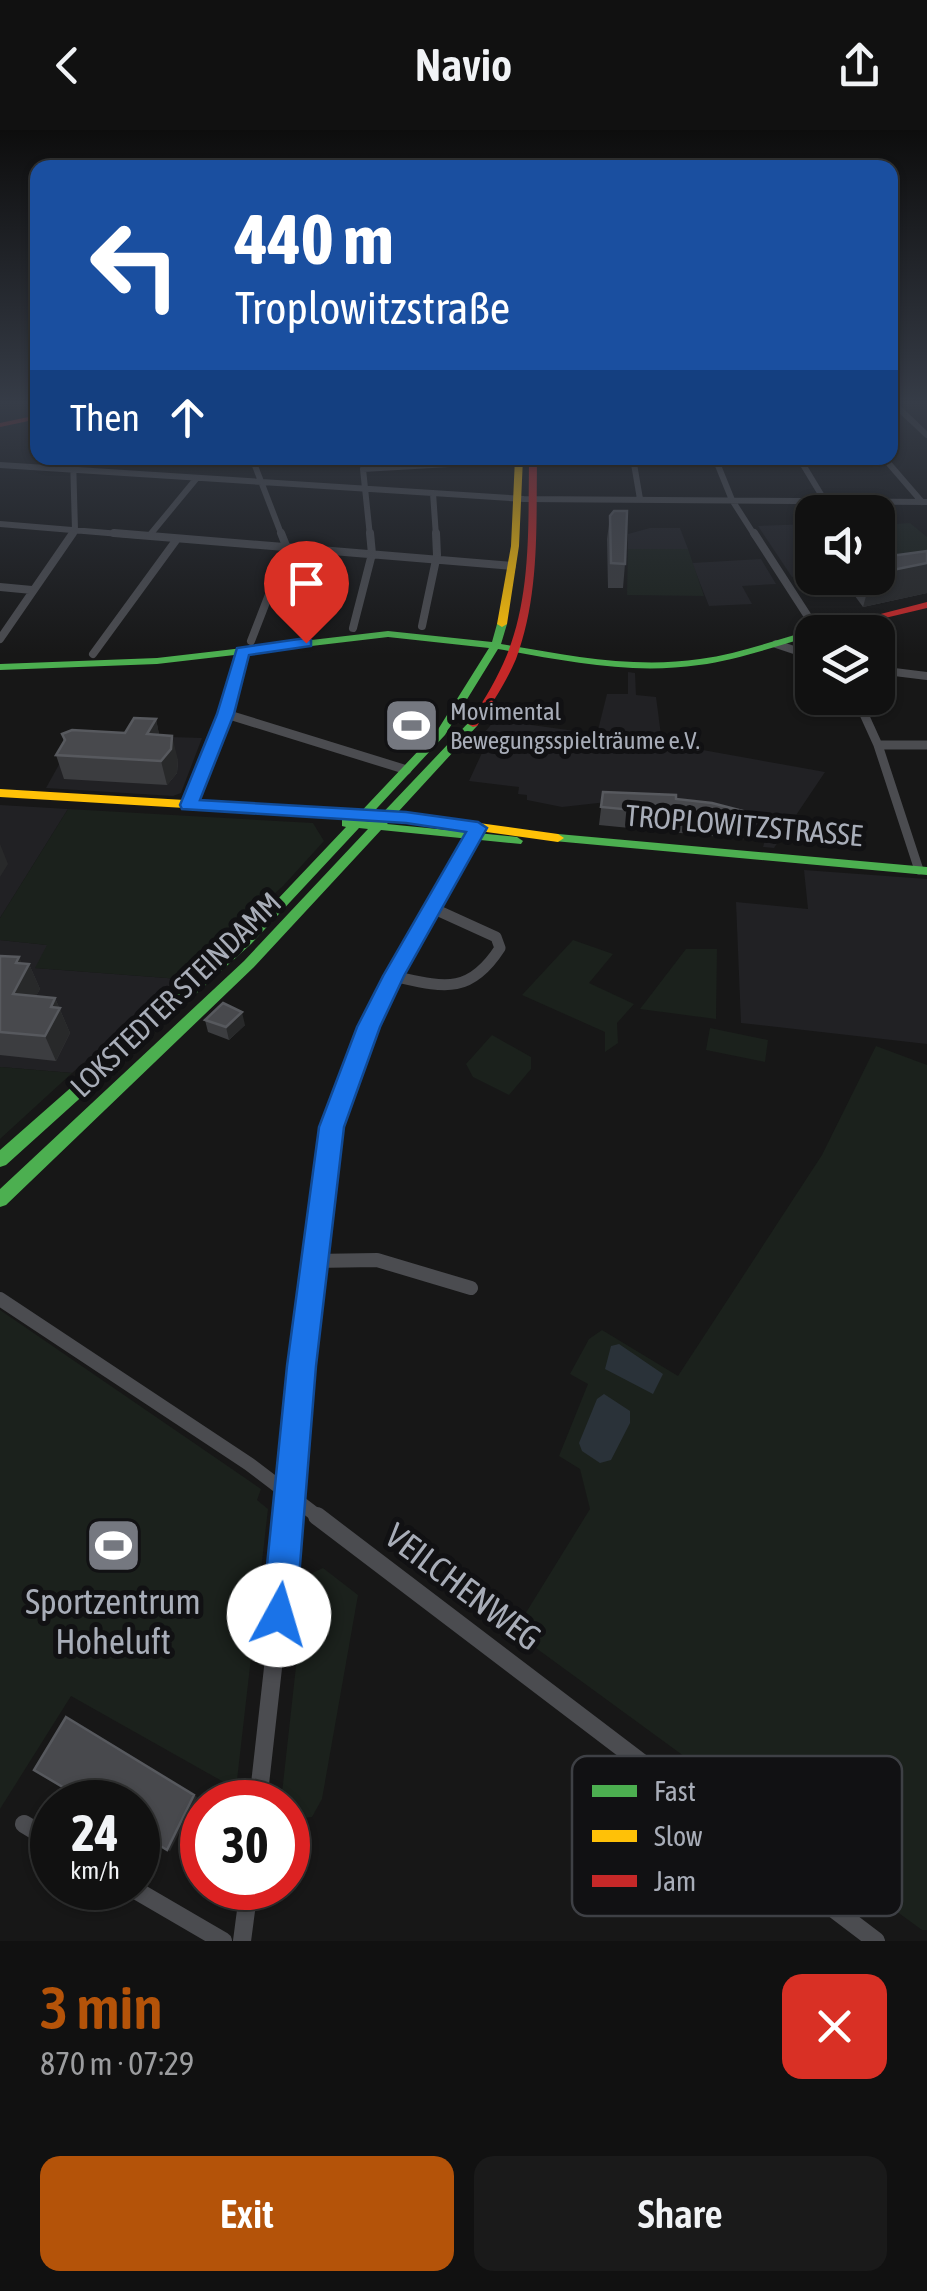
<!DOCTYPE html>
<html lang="en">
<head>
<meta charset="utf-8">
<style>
	:root { --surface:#111; --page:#1a1a1a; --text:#f1f3f6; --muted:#9c9d9f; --line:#303131; --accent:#b45309 }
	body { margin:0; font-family:"Asap Condensed",sans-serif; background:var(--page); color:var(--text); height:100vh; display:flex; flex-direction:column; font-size:38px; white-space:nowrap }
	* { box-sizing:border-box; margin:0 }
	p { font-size:32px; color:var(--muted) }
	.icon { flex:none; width:55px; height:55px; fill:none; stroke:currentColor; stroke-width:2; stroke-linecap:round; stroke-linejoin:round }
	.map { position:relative; height:1811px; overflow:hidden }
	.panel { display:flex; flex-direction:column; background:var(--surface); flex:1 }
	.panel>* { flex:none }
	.top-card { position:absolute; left:30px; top:30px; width:868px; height:305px; border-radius:20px; box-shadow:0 2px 8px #0004,0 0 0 2px var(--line); background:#1a4fa0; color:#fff; overflow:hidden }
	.tools { position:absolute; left:795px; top:365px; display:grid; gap:20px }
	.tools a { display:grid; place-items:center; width:100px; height:100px; border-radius:20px; background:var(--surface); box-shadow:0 2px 8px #0004,0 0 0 2px var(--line); font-size:50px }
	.speed { position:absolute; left:30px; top:1650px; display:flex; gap:20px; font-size:50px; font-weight:700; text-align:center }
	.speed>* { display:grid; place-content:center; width:130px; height:130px; border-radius:50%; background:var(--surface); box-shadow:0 2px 8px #0004,0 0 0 2px var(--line); line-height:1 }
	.speed small { font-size:25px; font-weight:400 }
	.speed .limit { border:15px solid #d22; background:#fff; color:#111 }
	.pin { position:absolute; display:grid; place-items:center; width:85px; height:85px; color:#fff; margin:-102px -42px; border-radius:50% 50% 50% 0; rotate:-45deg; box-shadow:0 0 10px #0007 }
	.pin .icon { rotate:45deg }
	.me { position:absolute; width:110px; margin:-55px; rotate:6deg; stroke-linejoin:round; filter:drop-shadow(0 0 8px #0008) }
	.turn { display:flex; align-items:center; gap:35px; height:210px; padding:0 40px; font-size:45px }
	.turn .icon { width:130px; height:130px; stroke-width:2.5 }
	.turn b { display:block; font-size:70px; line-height:85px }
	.then { display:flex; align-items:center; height:95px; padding:0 40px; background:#0003; gap:20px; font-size:38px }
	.round { display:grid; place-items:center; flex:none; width:105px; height:105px; border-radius:20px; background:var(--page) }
	.headline { display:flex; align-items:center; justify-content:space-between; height:170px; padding:0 40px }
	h1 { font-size:60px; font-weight:600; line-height:75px; color:var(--accent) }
	.primary-button { display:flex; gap:20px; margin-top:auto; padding:20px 40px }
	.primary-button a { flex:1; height:115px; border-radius:20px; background:var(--accent); color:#fff; font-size:40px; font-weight:600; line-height:115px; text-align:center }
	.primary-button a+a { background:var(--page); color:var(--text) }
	header { display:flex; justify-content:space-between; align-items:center; height:130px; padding:0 40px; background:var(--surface); font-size:45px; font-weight:600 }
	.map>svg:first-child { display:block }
</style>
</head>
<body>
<header><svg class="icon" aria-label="back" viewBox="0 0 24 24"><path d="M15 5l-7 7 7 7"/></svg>Navio<svg class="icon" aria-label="share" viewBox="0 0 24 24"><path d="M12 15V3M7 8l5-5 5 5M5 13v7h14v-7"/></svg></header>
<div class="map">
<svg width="927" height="1811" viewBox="0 0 927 1811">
	<rect width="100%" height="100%" fill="#171717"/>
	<!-- built -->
	<path fill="#212124" d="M812,394V446L792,447L758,396Z
		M650,398H680L688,419H628V404Z
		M761,429L776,454L742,456L752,474L709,476L692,433Z
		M628,542L635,543L636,565L656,567L661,605L680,609L686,617L825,642L774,718L763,717L765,710L753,701L634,669L562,677L527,670V665L518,664L519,657L469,651L487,612L478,610L495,590L597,604L607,564H628Z
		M76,604L202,608L181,663L173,666L46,658Z
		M0,675L68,679L0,788Z
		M804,740L927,749V914L741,893L736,772L808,779Z
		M0,810L48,815L36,838L180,849L72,943L0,937Z"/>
	<!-- green -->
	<path fill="#1b211c" d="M910,393L927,407V439L878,434V395Z
		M628,419H688L704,466L627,465Z
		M68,679L313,693L324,711L283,756L180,849L35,838L47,815L0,810V788Z
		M573,810L613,824L589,853L634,874L617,893L618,913L605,922V902L522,865Z
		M686,819H717L716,889L640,879Z
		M710,898L768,910L765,932L706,920Z
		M492,905L531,927V939L509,965L473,947L466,934Z
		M876,916L927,935V1800H922L514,1502L590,1379L580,1339L559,1326L588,1254L570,1244L589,1209L602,1200L678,1246L822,1025Z
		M0,937L72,943L0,1009Z
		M0,1180L261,1359L257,1370L268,1379L236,1659L71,1566L0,1679Z
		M323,1438L358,1465L322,1669L312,1687L288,1690V1672H281L306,1446Z"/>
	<!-- water -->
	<path fill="#2a3239" d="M619,1214L663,1244L653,1264L605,1239L611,1216Z
		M604,1264L630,1281V1293L611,1330L600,1333L582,1321L579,1313L597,1269Z"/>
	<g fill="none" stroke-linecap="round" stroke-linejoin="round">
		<!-- street-far5 -->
		<path stroke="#4b4c50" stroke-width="6" d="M892,272L927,305
			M252,328L282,406
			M633,328L640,369
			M715,328L732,370L755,406
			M799,328L825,371
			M884,328L922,372
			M0,335L524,369L927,372
			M433,363L436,406
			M0,394L144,406
			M71,406L75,400L73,328
			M149,406L196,349
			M370,406L363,339L519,330"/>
		<!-- street-far4 -->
		<path stroke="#4b4c50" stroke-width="8" d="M114,403L512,436
			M754,403L818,502
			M0,457L32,460
			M422,496L437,425L436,403
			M353,498L372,424L370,403
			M0,509L73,403
			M251,511L287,418L281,403
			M776,514L812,526
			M93,524L177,409
			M878,540L927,546
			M857,568L859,573
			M229,573L243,522"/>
		<!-- street-far3 -->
		<path stroke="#4b4c50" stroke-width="9" d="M858,571L878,615L919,740
			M226,584L407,640
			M878,615H927
			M189,675L230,571
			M431,778L447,785
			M428,785L478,698"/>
		<!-- street-far2 -->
		<path stroke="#4b4c50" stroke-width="11" d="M393,846C443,857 469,866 500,818L496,807L441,782
			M324,1052L331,997L369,897L429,782"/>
		<!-- street-far1 -->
		<path stroke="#4b4c50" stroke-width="14" d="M313,1131L377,1130L471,1158
			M0,1169L249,1334L320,1388
			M290,1388L301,1236L324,1049"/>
		<!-- street -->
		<path stroke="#4b4c50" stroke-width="18" d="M317,1386L876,1811
			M258,1672L290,1386
			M24,1694L52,1711
			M132,1758L223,1811
			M242,1811L249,1758"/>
		<!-- fast -->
		<path fill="#4caf50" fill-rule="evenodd" d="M502,491L507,494L501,514C567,525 633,539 700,529C738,524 775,510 812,500L817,502H812V506C776,516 737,530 699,535C631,545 565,531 498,519L445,605L365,691L374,692L469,592L473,591L478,594L477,596L387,694L517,707L523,711L521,714L381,700L254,837L6,1075L0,1077V1059L244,831L368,699L359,698L251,814L6,1035L0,1037V1020L241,808L346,697L342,696V690H353L437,601L489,518L388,507L157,534L0,540V534L157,528L388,501L492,512L497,494Z
			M558,704L927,737V745L554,711V705Z"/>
		<!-- slow -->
		<path fill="#ffc107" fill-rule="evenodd" d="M515,328H523L519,416L507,494L502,497L497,494L511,416Z
			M0,659L406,683L558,704L564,708L558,712L406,691L0,667Z"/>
		<!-- jam -->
		<path fill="#c62828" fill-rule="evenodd" d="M38,285V289L0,297V293Z
			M529,328H537C536,395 540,465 516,529C506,553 491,575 477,596L473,597L468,594C481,575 493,556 503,534C532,471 528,396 529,328Z
			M927,472V478L826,502L812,504L811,502Z"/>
	</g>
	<!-- wall -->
	<path fill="#3c3d40" d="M610,386L625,434L623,458H608L607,409Z
		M927,421V463L863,477L849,458L852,448H878L898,425Z
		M156,589L159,605L178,630L177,643L167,655L64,649L56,625L64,612L62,604L125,603Z
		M603,662L676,669L758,685L752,710L599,695Z
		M0,826L22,834H29L40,859L36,866L55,868L70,903L56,931L0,925Z
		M205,890L245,895L229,910L208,902Z"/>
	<!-- shaded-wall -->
	<path fill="#28292a" d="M927,433V463L863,477L871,448H878V443Z
		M156,589L161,613L147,604Z
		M172,606L178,630L177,643L167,655L161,631Z
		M0,714L8,734L0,747Z
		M19,827L26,841L29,834L40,859L24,889L13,864L16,833Z
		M55,868L70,903L56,931L45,906L51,877Z
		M242,882L245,895L229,910L226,897Z
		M194,1665L197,1667L170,1721L167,1720Z"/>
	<!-- building -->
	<path fill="#48494d" stroke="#57595e" stroke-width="2.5" d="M614,381H627L625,434L611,433L610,386Z
		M927,421V433L878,443V425H898Z
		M134,588L156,589L147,604L172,606L171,619L161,631L56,625L65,610L62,604L72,600L125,603Z
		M603,662L676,665V669L712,673L758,685L757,692L601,677Z
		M0,826L19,827L16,833L29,834L13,864L55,868L51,877L60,878L45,906L0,902Z
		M223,873L242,882L226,897L205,890Z
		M66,1587L194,1665L167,1720L138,1702V1672H88L34,1640Z"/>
	<!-- sky -->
	<linearGradient id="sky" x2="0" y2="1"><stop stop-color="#0d0d0d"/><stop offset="0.52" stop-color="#363c47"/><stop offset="1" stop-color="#363c47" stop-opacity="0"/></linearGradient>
	<rect width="927" height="525" fill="url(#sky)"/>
	<!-- route -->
	<path fill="#1a73e8" stroke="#114b97" stroke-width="2.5" d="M306,508L311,510V516L249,525L234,584L200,670L406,682L478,692L487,698L404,846L380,897L344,997L316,1236L296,1485L291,1497L279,1502L267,1497L262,1485L287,1236L319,997L357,897L383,846L466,702L406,693L182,679L180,675L217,584L237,518Z"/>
	<!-- icons -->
	<defs>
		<symbol id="stadium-square" viewBox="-11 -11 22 22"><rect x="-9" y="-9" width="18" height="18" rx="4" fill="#757880" stroke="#111113"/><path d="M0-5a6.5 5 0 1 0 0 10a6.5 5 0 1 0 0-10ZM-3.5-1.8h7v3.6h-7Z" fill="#fff"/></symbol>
	</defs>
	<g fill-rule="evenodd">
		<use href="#stadium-square" x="380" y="564" width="63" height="63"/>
		<use href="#stadium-square" x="82" y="1384" width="63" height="63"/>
	</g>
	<g text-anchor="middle" stroke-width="10" stroke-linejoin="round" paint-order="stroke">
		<!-- far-poi labels -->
		<g font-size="25" fill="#a8adb8" stroke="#111113" text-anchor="start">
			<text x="450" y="590">Movimental<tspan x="450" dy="29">Bewegungsspielträume e.V.</tspan></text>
		</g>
		<!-- street labels -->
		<g font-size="30" fill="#a8adb8" stroke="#111113">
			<text transform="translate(744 696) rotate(5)" y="10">TROPLOWITZSTRASSE</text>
			<text transform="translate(176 865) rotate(-44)" y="10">LOKSTEDTER STEINDAMM</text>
		</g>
		<!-- near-street labels -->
		<g font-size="35" fill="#a8adb8" stroke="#111113">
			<text transform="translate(463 1457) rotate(37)" y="12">VEILCHENWEG</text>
		</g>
		<!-- near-poi labels -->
		<g font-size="35" fill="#a8adb8" stroke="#111113">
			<text x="113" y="1484">Sportzentrum<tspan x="113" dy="40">Hoheluft</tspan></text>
		</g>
	</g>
	<!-- legend -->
	<rect x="572" y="1626" width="330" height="160" rx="15" fill="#111113" stroke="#3e4045" stroke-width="2.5"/>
	<rect x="592" y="1655" width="45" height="12" fill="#4caf50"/>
	<rect x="592" y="1700" width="45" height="12" fill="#ffc107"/>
	<rect x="592" y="1745" width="45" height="12" fill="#c62828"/>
	<g font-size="28" fill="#a8adb8">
		<text x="654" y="1671">Fast</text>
		<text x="654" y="1716">Slow</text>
		<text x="654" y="1761">Jam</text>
	</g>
</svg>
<div class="tools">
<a><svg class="icon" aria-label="sound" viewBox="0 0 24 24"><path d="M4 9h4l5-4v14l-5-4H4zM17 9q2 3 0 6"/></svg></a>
<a><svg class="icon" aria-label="layers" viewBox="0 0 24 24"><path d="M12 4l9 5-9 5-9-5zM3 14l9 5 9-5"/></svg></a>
</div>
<div class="speed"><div>24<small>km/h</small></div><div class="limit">30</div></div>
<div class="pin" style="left:306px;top:513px;background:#d93025"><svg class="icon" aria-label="arrive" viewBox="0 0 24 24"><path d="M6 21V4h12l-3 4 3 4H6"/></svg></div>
<svg class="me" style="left:279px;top:1485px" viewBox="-20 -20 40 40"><circle r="19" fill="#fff"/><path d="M0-13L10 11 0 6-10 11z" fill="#1a73e8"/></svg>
<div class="top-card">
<div class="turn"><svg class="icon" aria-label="left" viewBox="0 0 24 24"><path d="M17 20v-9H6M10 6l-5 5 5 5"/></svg><div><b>440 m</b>Troplowitzstraße</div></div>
<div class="then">Then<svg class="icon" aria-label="ahead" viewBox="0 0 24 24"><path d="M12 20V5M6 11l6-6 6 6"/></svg></div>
</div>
</div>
<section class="panel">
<div class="headline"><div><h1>3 min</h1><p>870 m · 07:29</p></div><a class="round" style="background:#d93025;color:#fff"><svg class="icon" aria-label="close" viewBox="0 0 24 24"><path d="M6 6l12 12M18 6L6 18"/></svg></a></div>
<div class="primary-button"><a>Exit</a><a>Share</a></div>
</section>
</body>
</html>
